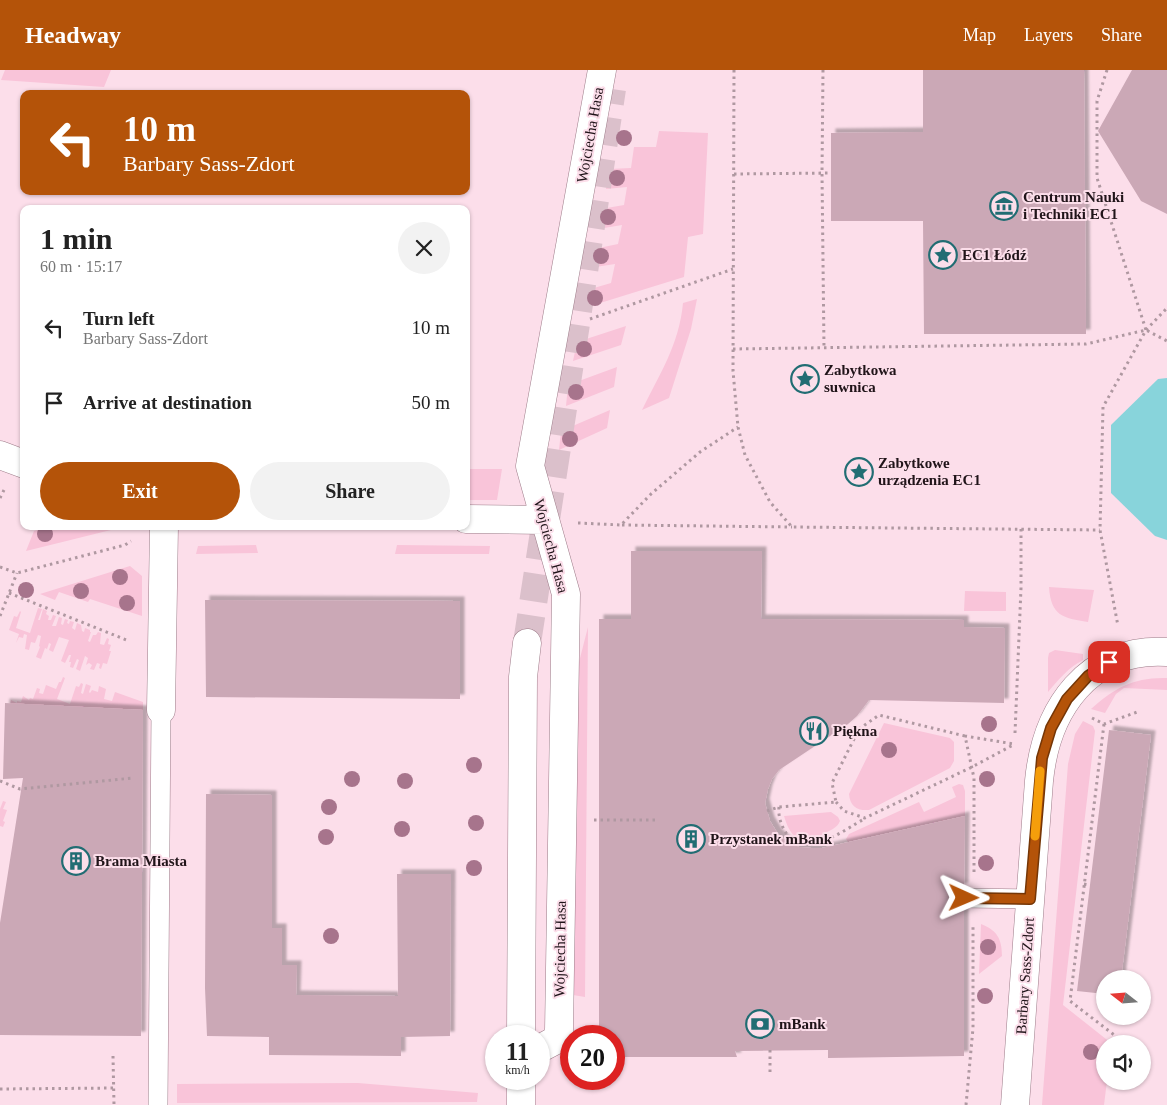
<!DOCTYPE html>
<html lang="en">
<head>
<meta charset="utf-8">
<style>
	:root { --surface:#fff; --page:#f2f2f2; --text:#222; --muted:#767676; --accent:#b45309 }
	body { margin:0; font-family:Georgia,serif; background:var(--page); color:var(--text); height:100vh; display:flex; flex-direction:column; font-size:19px; white-space:nowrap }
	* { box-sizing:border-box; margin:0 }
	p { font-size:16px; color:var(--muted) }
	.icon { flex:none; width:28px; height:28px; fill:none; stroke:currentColor; stroke-width:2; stroke-linecap:round; stroke-linejoin:round }
	.map { position:relative; flex:1; overflow:hidden }
	.panel { position:absolute; left:20px; top:135px; width:450px; height:325px; display:flex; flex-direction:column; background:var(--surface); border-radius:10px; box-shadow:0 1px 4px #0004 }
	.panel>* { flex:none }
	.guide { position:absolute; left:20px; top:20px; width:450px; height:105px; border-radius:10px; box-shadow:0 1px 4px #0004; background:#b45309; color:#fff; overflow:hidden }
	.needle { width:32px; rotate:287deg }
	.buttons { position:absolute; left:1096px; top:900px; display:grid; gap:10px }
	.buttons a { display:grid; place-items:center; width:55px; height:55px; border-radius:50%; background:var(--surface); box-shadow:0 1px 4px #0004; font-size:25px }
	.speed { position:absolute; left:485px; top:955px; display:flex; gap:10px; font-size:25px; font-weight:700; text-align:center }
	.speed>* { display:grid; place-content:center; width:65px; height:65px; border-radius:50%; background:var(--surface); box-shadow:0 1px 4px #0004; line-height:1 }
	.speed small { font-size:12px; font-weight:400 }
	.speed .limit { border:8px solid #d22; background:#fff; color:#111 }
	.pin { position:absolute; display:grid; place-items:center; width:42px; height:42px; color:#fff; margin:-21px; border-radius:10px; box-shadow:0 2px 8px #0006 }
	.me { position:absolute; width:55px; margin:-28px; rotate:91deg; stroke-linejoin:round; filter:drop-shadow(0 0 4px #0008) }
	.turn { display:flex; align-items:center; gap:18px; height:105px; padding:0 20px; font-size:22px }
	.turn .icon { width:65px; height:65px; stroke-width:2.5 }
	.turn b { display:block; font-size:35px; line-height:42px }
	.round { display:grid; place-items:center; flex:none; width:52px; height:52px; border-radius:26px; background:var(--page) }
	.head { display:flex; align-items:center; justify-content:space-between; height:85px; padding:0 20px }
	h1 { font-size:30px; font-weight:600; line-height:38px }
	.action { display:flex; gap:10px; margin-top:auto; padding:10px 20px }
	.action a { flex:1; height:58px; border-radius:30px; background:var(--accent); color:#fff; font-size:20px; font-weight:600; line-height:58px; text-align:center }
	.action a+a { background:var(--page); color:var(--text) }
	ul { padding:0; list-style:none }
	li { display:flex; align-items:center; gap:15px; height:75px; padding:0 20px }
	li div { flex:1 }
	li b { display:block; font-size:19px }
	li em { font-style:normal }
	header { display:flex; align-items:center; gap:30px; box-sizing:border-box; height:70px; padding:0 25px; background:var(--accent); color:#fff }
	header strong { font-size:24px }
	nav { display:flex; gap:28px; margin-inline-start:auto; font-size:18px }
	.map>svg:first-child { display:block }
</style>
</head>
<body>
<header>
<strong>Headway</strong>
<nav><a>Map</a><a>Layers</a><a>Share</a></nav>
</header>
<div class="map">
<svg width="1167" height="1035" viewBox="0 0 1167 1035">
	<defs>
		<filter id="shadow"><feDropShadow dx="4.5" dy="-4.5" stdDeviation="1" flood-color="#0004"/></filter>
	</defs>
	<rect width="100%" height="100%" fill="#fcdeea"/>
	<!-- green -->
	<path fill="#f9c4d9" d="M5,0H111L104,17L1,10Z
		M659,61L708,63L703,164L688,167L684,207L584,238L587,220L611,213L615,194L589,198L594,179L618,174L622,155L598,159L601,139L624,135L627,117L606,119L609,99L631,98L634,77H656Z
		M697,229L691,259L669,328L642,340C660,303 679,275 683,233Z
		M626,256L621,275L573,291L577,272Z
		M617,297L614,317L566,336L568,315Z
		M610,340L607,358L559,380L561,361Z
		M466,399H502L497,430H466Z
		M50,456H114L119,458L26,481L34,461Z
		M256,475L258,483L196,484L198,476Z
		M397,475L490,476L489,484H395Z
		M130,496L142,506V546L90,529L88,532L59,522L55,530L40,524Z
		M1049,517L1094,520L1088,552C1063,548 1051,546 1049,517Z
		M965,521L1006,522V541H964Z
		M38,538L42,539L38,550H40L43,539L47,541L46,544L49,546L48,550H51L53,545L56,546L52,556H56L59,547L62,548L61,554L63,555L65,549L68,550L67,553L69,554L70,551L74,552L72,558L75,560L77,553L81,555L82,561L84,562L85,558L90,560V562H91L88,571L90,572L93,565H96L98,562L101,563L100,574L104,575L107,568L109,569L108,574L111,575L109,581H111L107,594L103,593L101,599L99,598L100,594L97,593L94,600L90,599L92,595L89,593L86,595L88,588L85,586L80,601L76,599L79,590L77,589L73,598L70,597L71,592H69L71,585H69L65,593L61,591L69,570L59,567L53,582L49,580L51,574L49,573L47,579L45,578L41,589L36,587L40,577L39,576L41,566L38,565L35,573L31,572L29,580L25,579L27,565L24,564L23,568L19,567L16,573L19,564L9,560L14,546L17,547L20,541L21,542L16,558L30,563Z
		M588,557L585,927L573,925L578,596Z
		M1055,580L1083,584V590C1069,597 1058,610 1048,622V588L1049,583Z
		M63,607L65,608L57,629L70,634L76,616L79,617L81,613L83,614L81,623L83,624L86,614L91,616L89,622L90,623L92,620L98,622L99,616L106,619L104,629L112,631L115,622L143,632V640L10,634L11,630L17,633V631L21,632L23,626L29,630L30,628L33,629L37,618L40,619L39,623L43,624L46,615L56,619L59,612H61Z
		M1167,608V620L1124,618L1116,624L1105,643L1091,639C1114,618 1134,607 1167,608Z
		M1083,651L1093,656L1095,661L1063,935L1111,973L1105,974V1011H1107L1104,1035H1042L1068,694L1075,664Z
		M884,653L950,668L954,672V691L950,698L869,740C857,741 850,736 849,724Z
		M959,714L963,715L965,721V746L848,772L846,769L849,764L919,732L924,742L956,727L952,717Z
		M3,731L6,732L3,739L7,740L3,751L5,752L3,757L0,756V739Z
		M831,742L838,747L840,751C837,758 831,760 825,763C802,777 791,770 784,746Z
		M981,854C997,860 1002,869 1002,886L979,904Z
		M358,1013L478,1023L477,1032L177,1033V1014Z"/>
	<!-- water -->
	<path fill="#88d4db" d="M1167,308V470L1155,466L1111,423V355L1158,309Z"/>
	<!-- building -->
	<path fill="#cba8b6" filter="url(#shadow)" d="M923,0H1084L1086,264H924L923,151H831V63L923,62Z
		M1132,0H1167V144L1141,131L1098,61Z
		M631,481H762L761,549L964,550V557L1005,558L1004,633L869,630L857,646L848,654L779,700L772,709L768,719L765,733L770,751L778,764L789,773L799,777L811,778H822L965,746L964,817L959,818L955,822L953,828L954,833L958,837L964,839V986L828,988V980L735,981L737,987H614V966H599V549H631Z
		M205,530L460,531V629L206,627Z
		M5,633L143,640L141,966L0,965V853L23,708L3,709Z
		M1109,660L1151,665L1121,909H1105V924L1077,921Z
		M206,724L272,725V858H282V895H297L296,925L398,926L397,804H451L450,966L401,967V986L269,985V967L207,966L205,918Z"/>
	<g fill="none" stroke-linecap="round" stroke-linejoin="round">
		<!-- minor-tunnel -->
		<path stroke="#dbc0cb" stroke-width="28" stroke-dasharray="28 14" stroke-linecap="butt" d="M527,573L612,19"/>
		<defs>
			<path id="service" d="M964,828L1030,829
				M158,1035L161,640"/>
			<path id="pedestrian" d="M0,385L24,394
				M466,449L545,450
				M161,640L164,456
				M539,979L556,970L559,961L566,524L530,396L602,0"/>
			<path id="minor" d="M521,966L523,607L527,573
				M521,1035V1009
				M1015,1035L1039,711C1046,639 1088,577 1167,582"/>
		</defs>
		<!-- service casing -->
		<use href="#service" stroke="#9d7c89" stroke-width="20"/>
		<!-- pedestrian casing -->
		<use href="#pedestrian" stroke="#9d7c89" stroke-width="29"/>
		<!-- minor casing -->
		<use href="#minor" stroke="#9d7c89" stroke-width="29"/>
		<!-- path -->
		<path stroke="#af98a1" stroke-width="3" stroke-dasharray="2.5 4" stroke-linecap="butt" d="M734,0L733,301L738,357L745,385L770,432L792,457L1100,460
			M823,0L822,103L824,278
			M1107,0L1097,31V108L1146,260L1103,337L1100,460L1118,556
			M734,104L831,103
			M590,249L733,199
			M1146,260L1167,238
			M733,279L1086,274L1146,260L1167,271
			M0,428L4,420
			M578,453L621,455L651,424L700,382L738,357
			M622,455L792,457
			M0,497L17,503L125,475L131,471
			M9,523L129,571
			M0,546L17,503
			M1092,648L1104,654L1140,641
			M1104,654L1070,931L1126,974
			M1015,663L1021,518V459
			M0,711L20,719L133,708
			M836,732L844,741L865,748L972,697L1013,675
			M779,737C778,746 781,755 786,763C804,791 844,760 864,749
			M767,741L779,737L836,732L832,713L859,659L879,645L965,666
			M594,750H656
			M974,802V708L965,666L1014,674
			M1084,814L1090,815
			M770,980V1004
			M113,986L114,1035
			M0,1019L115,1018
			M966,1035L973,958V855"/>
		<!-- service -->
		<use href="#service" stroke="#fff" stroke-width="19"/>
		<!-- pedestrian -->
		<use href="#pedestrian" stroke="#fff" stroke-width="28"/>
		<!-- minor -->
		<use href="#minor" stroke="#fff" stroke-width="28"/>
	</g>
	<!-- trees -->
	<g fill="#a7748c">
		<circle cx="624" cy="68" r="8"/>
		<circle cx="617" cy="108" r="8"/>
		<circle cx="608" cy="147" r="8"/>
		<circle cx="601" cy="186" r="8"/>
		<circle cx="595" cy="228" r="8"/>
		<circle cx="584" cy="279" r="8"/>
		<circle cx="576" cy="322" r="8"/>
		<circle cx="570" cy="369" r="8"/>
		<circle cx="45" cy="464" r="8"/>
		<circle cx="120" cy="507" r="8"/>
		<circle cx="26" cy="520" r="8"/>
		<circle cx="81" cy="521" r="8"/>
		<circle cx="127" cy="533" r="8"/>
		<circle cx="989" cy="654" r="8"/>
		<circle cx="889" cy="680" r="8"/>
		<circle cx="474" cy="695" r="8"/>
		<circle cx="352" cy="709" r="8"/>
		<circle cx="987" cy="709" r="8"/>
		<circle cx="405" cy="711" r="8"/>
		<circle cx="329" cy="737" r="8"/>
		<circle cx="476" cy="753" r="8"/>
		<circle cx="402" cy="759" r="8"/>
		<circle cx="326" cy="767" r="8"/>
		<circle cx="986" cy="793" r="8"/>
		<circle cx="474" cy="798" r="8"/>
		<circle cx="331" cy="866" r="8"/>
		<circle cx="988" cy="877" r="8"/>
		<circle cx="985" cy="926" r="8"/>
		<circle cx="1091" cy="982" r="8"/>
	</g>
	<g fill="none" stroke-linecap="round" stroke-linejoin="round">
		<defs>
			<path id="route" d="M964,828L1030,829L1042,688L1051,658L1067,629L1088,606L1109,592"/>
		</defs>
		<!-- route casing -->
		<use href="#route" stroke="#753606" stroke-width="12"/>
		<!-- route -->
		<use href="#route" stroke="#b45309" stroke-width="9"/>
		<!-- slow -->
		<path stroke="#f59e0b" stroke-width="9" d="M1035,766L1040,701"/>
	</g>
	<!-- icons -->
	<defs>
		<symbol id="museum-ring" viewBox="-11 -11 22 22"><circle r="9.5" fill="#fcdeea" stroke="#216d73" stroke-width="1.5"/><path d="M0-6L6-3V-2H-6V-3ZM-5-1h2V3h-2ZM-1-1h2V3h-2ZM3-1h2V3H3ZM-6 4H6V6H-6Z" fill="#216d73"/></symbol>
		<symbol id="sight-ring" viewBox="-11 -11 22 22"><circle r="9.5" fill="#fcdeea" stroke="#216d73" stroke-width="1.5"/><path d="M0-6L1.8-2.2L6-1.7L2.9 1.2L3.7 5.4L0 3.3L-3.7 5.4L-2.9 1.2L-6-1.7L-1.8-2.2Z" fill="#216d73"/></symbol>
		<symbol id="restaurant-ring" viewBox="-11 -11 22 22"><circle r="9.5" fill="#fcdeea" stroke="#216d73" stroke-width="1.5"/><path d="M-5-6h1v4h1v-4h1v4h1v-4h1v5L-1.5 .5V6h-2V.5L-5-1ZM5-6V6H3V1.5H1.5Q1.5-4 5-6Z" fill="#216d73"/></symbol>
		<symbol id="building-ring" viewBox="-11 -11 22 22"><circle r="9.5" fill="#fcdeea" stroke="#216d73" stroke-width="1.5"/><path d="M-4-6H4V6H1V3H-1V6H-4ZM-2.5-4.3h1.7v1.8h-1.7ZM.8-4.3h1.7v1.8H.8ZM-2.5-1h1.7V.8h-1.7ZM.8-1h1.7V.8H.8Z" fill="#216d73"/></symbol>
		<symbol id="bank-ring" viewBox="-11 -11 22 22"><circle r="9.5" fill="#fcdeea" stroke="#216d73" stroke-width="1.5"/><path d="M-6-4H6V4H-6ZM0-2.3a2.3 2.3 0 1 0 0 4.6a2.3 2.3 0 1 0 0-4.6Z" fill="#216d73"/></symbol>
	</defs>
	<g fill-rule="evenodd">
		<use href="#museum-ring" x="988" y="120" width="32" height="32"/>
		<use href="#sight-ring" x="927" y="169" width="32" height="32"/>
		<use href="#sight-ring" x="789" y="293" width="32" height="32"/>
		<use href="#sight-ring" x="843" y="386" width="32" height="32"/>
		<use href="#restaurant-ring" x="798" y="645" width="32" height="32"/>
		<use href="#building-ring" x="675" y="753" width="32" height="32"/>
		<use href="#building-ring" x="60" y="775" width="32" height="32"/>
		<use href="#bank-ring" x="744" y="938" width="32" height="32"/>
	</g>
	<g text-anchor="middle" stroke-width="4" stroke-linejoin="round" paint-order="stroke">
		<!-- street labels -->
		<g font-size="15" fill="#201419" stroke="#fcdeea">
			<text transform="translate(590 65) rotate(-80)" y="5">Wojciecha Hasa</text>
			<text transform="translate(551 476) rotate(75)" y="5">Wojciecha Hasa</text>
			<text transform="translate(560 879) rotate(-89)" y="5">Wojciecha Hasa</text>
			<text transform="translate(1025 906) rotate(-86)" y="5">Barbary Sass-Zdort</text>
		</g>
		<!-- poi labels -->
		<g font-size="15" font-weight="bold" fill="#201419" stroke="#fcdeea" text-anchor="start">
			<text x="1023" y="132">Centrum Nauki<tspan x="1023" dy="17">i Techniki EC1</tspan></text>
			<text x="962" y="190">EC1 Łódź</text>
			<text x="824" y="305">Zabytkowa<tspan x="824" dy="17">suwnica</tspan></text>
			<text x="878" y="398">Zabytkowe<tspan x="878" dy="17">urządzenia EC1</tspan></text>
			<text x="833" y="666">Piękna</text>
			<text x="710" y="774">Przystanek mBank</text>
			<text x="95" y="796">Brama Miasta</text>
			<text x="779" y="959">mBank</text>
		</g>
	</g>
</svg>
<div class="buttons">
<a><svg class="needle" viewBox="-14 -14 28 28"><path d="M0-13l5 13h-10z" fill="#e53935"/><path d="M0 13l5-13h-10z" fill="#767676"/></svg></a>
<a><svg class="icon" aria-label="sound" viewBox="0 0 24 24"><path d="M4 9h4l5-4v14l-5-4H4zM17 9q2 3 0 6"/></svg></a>
</div>
<div class="speed"><div>11<small>km/h</small></div><div class="limit">20</div></div>
<div class="pin" style="left:1109px;top:592px;background:#d93025"><svg class="icon" aria-label="arrive" viewBox="0 0 24 24"><path d="M6 21V4h12l-3 4 3 4H6"/></svg></div>
<svg class="me" style="left:964px;top:828px" viewBox="-20 -20 40 40"><path d="M0-17L14 15 0 8-14 15z" fill="#b45309" stroke="#fff" stroke-width="4"/></svg>
<div class="guide">
<div class="turn"><svg class="icon" aria-label="left" viewBox="0 0 24 24"><path d="M17 20v-9H6M10 6l-5 5 5 5"/></svg><div><b>10 m</b>Barbary Sass-Zdort</div></div>
</div>
<section class="panel">
<div class="head"><div><h1>1 min</h1><p>60 m · 15:17</p></div><a class="round"><svg class="icon" aria-label="close" viewBox="0 0 24 24"><path d="M6 6l12 12M18 6L6 18"/></svg></a></div>
<ul>
<li><svg class="icon" aria-label="left" viewBox="0 0 24 24"><path d="M17 20v-9H6M10 6l-5 5 5 5"/></svg><div><b>Turn left</b><p>Barbary Sass-Zdort</p></div><em>10 m</em></li>
<li><svg class="icon" aria-label="arrive" viewBox="0 0 24 24"><path d="M6 21V4h12l-3 4 3 4H6"/></svg><div><b>Arrive at destination</b></div><em>50 m</em></li>
</ul>
<div class="action"><a>Exit</a><a>Share</a></div>
</section>
</div>
</body>
</html>
